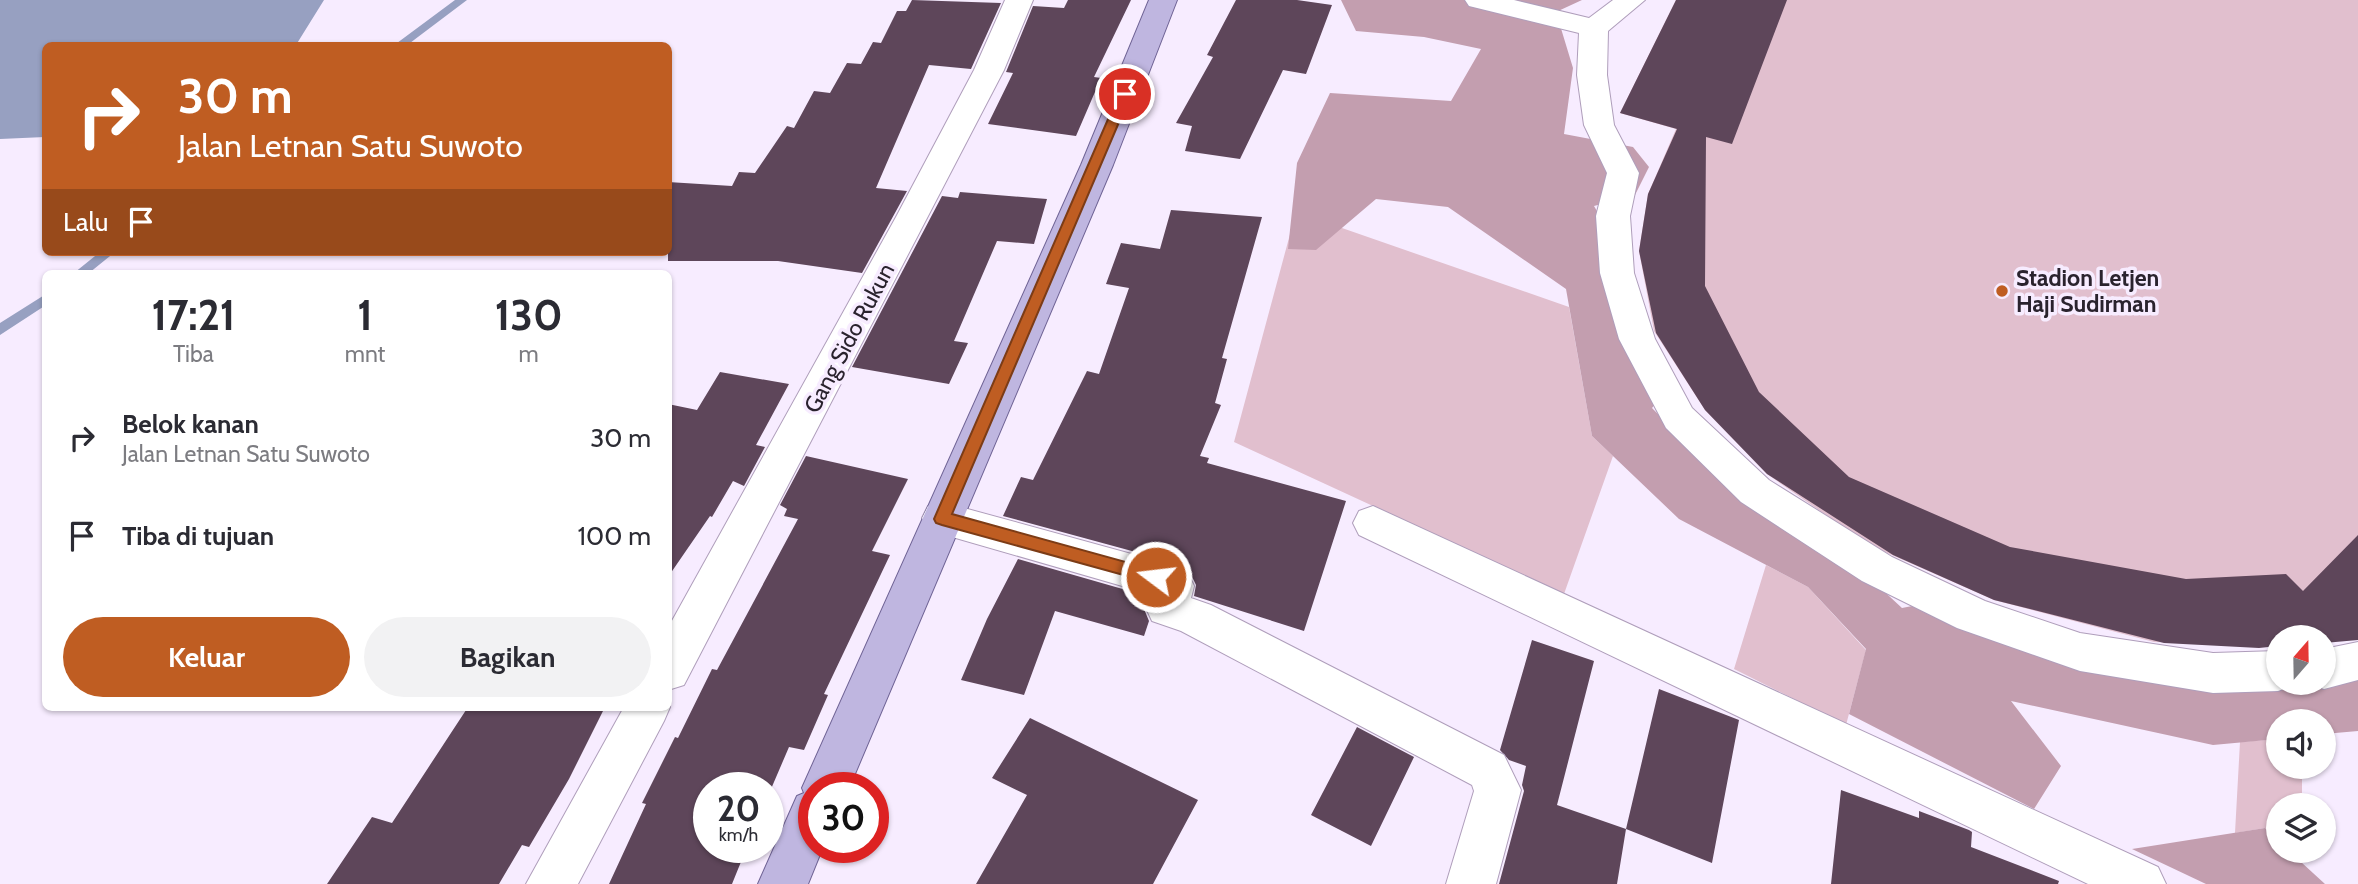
<!DOCTYPE html>
<html lang="id">
<head>
<meta charset="utf-8">
<style>
	:root { --surface:#fff; --page:#f2f2f3; --text:#2b2b33; --muted:#7c7c81; --accent:#bf5d22 }
	body { margin:0; font-family:Cabin,sans-serif; background:var(--page); color:var(--text); height:100vh; display:flex; flex-direction:column; font-size:26px; white-space:nowrap }
	* { box-sizing:border-box; margin:0 }
	p { font-size:23px; color:var(--muted) }
	.icon { flex:none; width:38px; height:38px; fill:none; stroke:currentColor; stroke-width:2; stroke-linecap:round; stroke-linejoin:round }
	.map { position:relative; flex:1; overflow:hidden }
	.details { position:absolute; left:42px; top:270px; width:630px; height:441px; display:flex; flex-direction:column; background:var(--surface); border-radius:10px; box-shadow:0 2px 5px #0004 }
	.details>* { flex:none }
	.banner { position:absolute; left:42px; top:42px; width:630px; height:214px; border-radius:10px; box-shadow:0 2px 5px #0004; background:#bf5d22; color:#fff; overflow:hidden }
	.needle { width:46px; rotate:20deg }
	.fabs { position:absolute; left:2266px; top:625px; display:grid; gap:14px }
	.fabs a { display:grid; place-items:center; width:70px; height:70px; border-radius:50%; background:var(--surface); box-shadow:0 2px 5px #0004; font-size:35px }
	.speed { position:absolute; left:693px; top:772px; display:flex; gap:14px; font-size:35px; font-weight:700; text-align:center }
	.speed>* { display:grid; place-content:center; width:91px; height:91px; border-radius:50%; background:var(--surface); box-shadow:0 2px 5px #0004; line-height:1 }
	.speed small { font-size:18px; font-weight:400 }
	.speed .limit { border:10px solid #d22; background:#fff; color:#111 }
	.pin { position:absolute; display:grid; place-items:center; width:60px; height:60px; color:#fff; margin:-30px; border:4px solid #fff; border-radius:50%; box-shadow:0 2px 7px #0007 }
	.me { position:absolute; width:77px; margin:-38px; rotate:285deg; stroke-linejoin:round; filter:drop-shadow(0 0 5px #0008) }
	.turn { display:flex; align-items:center; gap:24px; height:147px; padding:0 21px; font-size:32px }
	.turn .icon { width:91px; height:91px; stroke-width:2.5 }
	.turn b { display:block; font-size:49px; line-height:60px }
	.then { display:flex; align-items:center; height:66px; padding:0 21px; background:#0003; gap:14px; font-size:26px }
	.eta { display:flex; justify-content:space-evenly; align-items:center; height:119px; text-align:center }
	.eta b { font-size:42px; font-weight:800; line-height:49px }
	.button { display:flex; gap:14px; margin-top:auto; padding:14px 21px }
	.button a { flex:1; height:80px; border-radius:42px; background:var(--accent); color:#fff; font-size:28px; font-weight:800; line-height:80px; text-align:center }
	.button a+a { background:var(--page); color:var(--text) }
	ul { padding:0; list-style:none }
	li { display:flex; align-items:center; gap:21px; height:98px; padding:0 21px }
	li div { flex:1 }
	li b { display:block; font-size:26px }
	li em { font-style:normal }
	.map>svg:first-child { display:block }
</style>
</head>
<body>
<div class="map">
<svg width="2358" height="884" viewBox="0 0 2358 884">
	<rect width="100%" height="100%" fill="#f7ecff"/>
	<!-- green -->
	<path fill="#e1bfce" d="M1676,0H2358V638L2278,637V646L2154,642L1994,600L1869,545L1767,474L1705,410L1654,331L1639,251L1648,194L1676,129L1620,113Z
		M1296,212L1569,307L1592,436L1613,456L1564,594L1234,442Z
		M1766,565L1808,587L1866,650L1846,725L1734,669Z
		M2278,739V766L2302,767V805H2278V841L2265,828L2235,833L2240,742Z"/>
	<!-- forest -->
	<path fill="#c39eaf" d="M1341,0H1582L1556,12L1573,68L1564,134L1633,147L1649,167L1635,195L1594,206L1628,265L1617,318L1676,378L1652,408L1701,458L1810,523L1902,608L1948,599L2028,632L2179,656L2278,655V682H2324L2358,654V731L2324,734V721H2278V739L2213,745L2011,701L2061,766L2034,809L1849,714L1866,649L1808,587L1679,519L1592,436L1566,289L1448,207L1376,199L1316,250L1288,249L1297,163L1330,93L1451,101L1481,49L1424,37L1356,31Z
		M2265,828L2278,841V850L2289,851L2325,884H2206L2132,849Z"/>
	<!-- water -->
	<path fill="#97a0c1" d="M0,0H324L296,45L46,46L45,137L0,139Z"/>
	<g fill="none" stroke-linecap="round" stroke-linejoin="round">
		<!-- stream -->
		<path fill="#97a0c1" fill-rule="evenodd" d="M455,0H467L406,46H393Z
			M100,252H115L89,273H74Z
			M46,294V305L0,335V323Z"/>
	</g>
	<!-- building -->
	<path fill="#5e465a" d="M912,0L1001,3L971,69L929,65L876,188L907,191L862,273L778,261H668V182L732,186L739,172L755,173L787,126L794,128L814,91L830,93L847,63L861,64L873,42L881,43L897,11H906Z
		M1068,0H1131L1094,77L1101,78L1076,136L988,124L1013,73L1006,72L1033,6L1064,8Z
		M1236,0H1297L1332,5L1306,74L1283,70L1240,159L1185,151L1192,126L1176,123L1213,57L1207,55Z
		M1676,0H1787L1732,144L1706,137L1705,286L1759,392L1849,477L2010,547L2186,579L2286,574L2303,591L2358,535V640L2324,643V637H2278V646L2259,648L2164,643L1994,600L1893,555L1767,474L1705,410L1656,333L1639,251L1648,194L1677,129L1620,113Z
		M960,192L1047,199L1034,244L997,241L954,341L968,343L949,384L852,367L942,196L958,198Z
		M1171,210L1262,217L1222,358L1227,359L1215,403L1221,405L1200,456L1209,458L1207,463L1346,501L1304,631L1194,596L1196,585L1187,566L1003,516L1021,477L1033,480L1087,371L1099,374L1129,288L1106,284L1121,243L1160,249Z
		M720,372L789,384L756,445L765,447L744,486L733,481L712,517L710,516L668,577V404L697,410Z
		M806,456L908,479L872,551L890,555L824,694L828,695L804,750L789,747L768,796V788H709V847H747L732,884H609L646,804L642,803L675,737L678,738L712,669L717,670L798,519L784,516L787,509L780,505Z
		M1018,559L1147,596L1144,609L1149,621L1144,636L1055,611L1024,695L961,680L987,619Z
		M1532,640L1594,661L1557,805L1626,829L1617,884H1499L1524,791L1522,785L1526,766L1509,760L1500,750Z
		M1659,689L1739,720L1712,863L1626,829Z
		M468,707H605L569,779L529,847L522,845L499,884H327L372,817L392,823Z
		M1030,718L1198,800L1153,884H976L1027,795L992,778Z
		M1357,727L1414,757L1371,846L1311,815Z
		M1841,790L1919,818V811L1969,830L1972,832L1971,847L2059,881L2058,884H1831Z"/>
	<g fill="none" stroke-linecap="round" stroke-linejoin="round">
		<defs>
			<path id="minor" d="M1005,0H1033L1004,70L684,685L668,690V628L896,217L974,70Z
				M1465,0H1514L1589,18L1613,0H1645L1608,31L1607,75L1614,125L1639,173L1630,216L1634,273L1655,339L1692,408L1769,480L1892,557L1985,601L2080,633L2213,653L2278,651V682H2295L2294,685L2278,691L2213,693L2080,671L1957,628L1862,581L1741,502L1666,428L1619,339L1600,273L1596,216L1607,173L1584,125L1577,75L1579,33L1469,6Z
				M942,502L1186,569L1194,586L1191,598L1211,605L1504,755L1521,790L1496,884H1446L1474,791L1472,785L1181,631L1152,621L1146,608L1150,594L928,530L922,518L928,506Z
				M1373,506L2158,867L2166,884H2088L1359,535L1353,523L1359,511Z
				M2358,642V680L2324,689L2308,683L2324,682V649Z
				M668,703L670,707L664,721L578,884H526L624,707H668Z"/>
			<path id="major" d="M1149,0H1177L1113,165L849,788H814V847H823L808,884H758L797,796L804,793L802,788L1081,165Z"/>
		</defs>
		<!-- minor casing -->
		<use href="#minor" stroke="#af9ebb" stroke-width="2"/>
		<!-- major casing -->
		<use href="#major" stroke="#6f6395" stroke-width="2"/>
		<!-- minor -->
		<use href="#minor" fill="#fff" fill-rule="evenodd"/>
		<!-- major -->
		<use href="#major" fill="#bfb6e0" fill-rule="evenodd"/>
	</g>
	<!-- route -->
	<path fill="#bf5d22" stroke="#7c3c16" stroke-width="2" d="M1125,90L1131,94L952,514L1162,572L1165,577L1162,582L1156,584L942,525L936,523L934,519L1119,94Z"/>
	<!-- markers -->
	<circle fill="#bf5d22" stroke="#f7ecff" stroke-width="2.5" cx="2002" cy="291" r="7"/>
	<g text-anchor="middle" stroke-width="7" stroke-linejoin="round" paint-order="stroke">
		<!-- poi labels -->
		<g font-size="23" font-weight="bold" fill="#2a232e" stroke="#f7ecff" text-anchor="start">
			<text x="2016" y="286">Stadion Letjen<tspan x="2016" dy="26">Haji Sudirman</tspan></text>
		</g>
		<!-- street labels -->
		<g font-size="23" fill="#2a232e" stroke="#f7ecff">
			<text transform="translate(849 338) rotate(-62)" y="8">Gang Sido Rukun</text>
		</g>
	</g>
</svg>
<div class="fabs">
<a><svg class="needle" viewBox="-14 -14 28 28"><path d="M0-13l5 13h-10z" fill="#e53935"/><path d="M0 13l5-13h-10z" fill="#7c7c81"/></svg></a>
<a><svg class="icon" aria-label="sound" viewBox="0 0 24 24"><path d="M4 9h4l5-4v14l-5-4H4zM17 9q2 3 0 6"/></svg></a>
<a><svg class="icon" aria-label="layers" viewBox="0 0 24 24"><path d="M12 4l9 5-9 5-9-5zM3 14l9 5 9-5"/></svg></a>
</div>
<div class="speed"><div>20<small>km/h</small></div><div class="limit">30</div></div>
<div class="pin" style="left:1125px;top:94px;background:#d93025"><svg class="icon" aria-label="arrive" viewBox="0 0 24 24"><path d="M6 21V4h12l-3 4 3 4H6"/></svg></div>
<svg class="me" style="left:1156px;top:577px" viewBox="-20 -20 40 40"><circle r="17" fill="#bf5d22" stroke="#fff" stroke-width="3"/><path d="M0-11L8 9 0 5-8 9z" fill="#fff"/></svg>
<div class="banner">
<div class="turn"><svg class="icon" aria-label="right" viewBox="0 0 24 24"><path d="M7 20v-9h11M14 6l5 5-5 5"/></svg><div><b>30 m</b>Jalan Letnan Satu Suwoto</div></div>
<div class="then">Lalu<svg class="icon" aria-label="arrive" viewBox="0 0 24 24"><path d="M6 21V4h12l-3 4 3 4H6"/></svg></div>
</div>
<section class="details">
<div class="eta">
<div><b>17:21</b><p>Tiba</p></div>
<div><b>1</b><p>mnt</p></div>
<div><b>130</b><p>m</p></div>
</div>
<ul>
<li><svg class="icon" aria-label="right" viewBox="0 0 24 24"><path d="M7 20v-9h11M14 6l5 5-5 5"/></svg><div><b>Belok kanan</b><p>Jalan Letnan Satu Suwoto</p></div><em>30 m</em></li>
<li><svg class="icon" aria-label="arrive" viewBox="0 0 24 24"><path d="M6 21V4h12l-3 4 3 4H6"/></svg><div><b>Tiba di tujuan</b></div><em>100 m</em></li>
</ul>
<div class="button"><a>Keluar</a><a>Bagikan</a></div>
</section>
</div>
</body>
</html>
